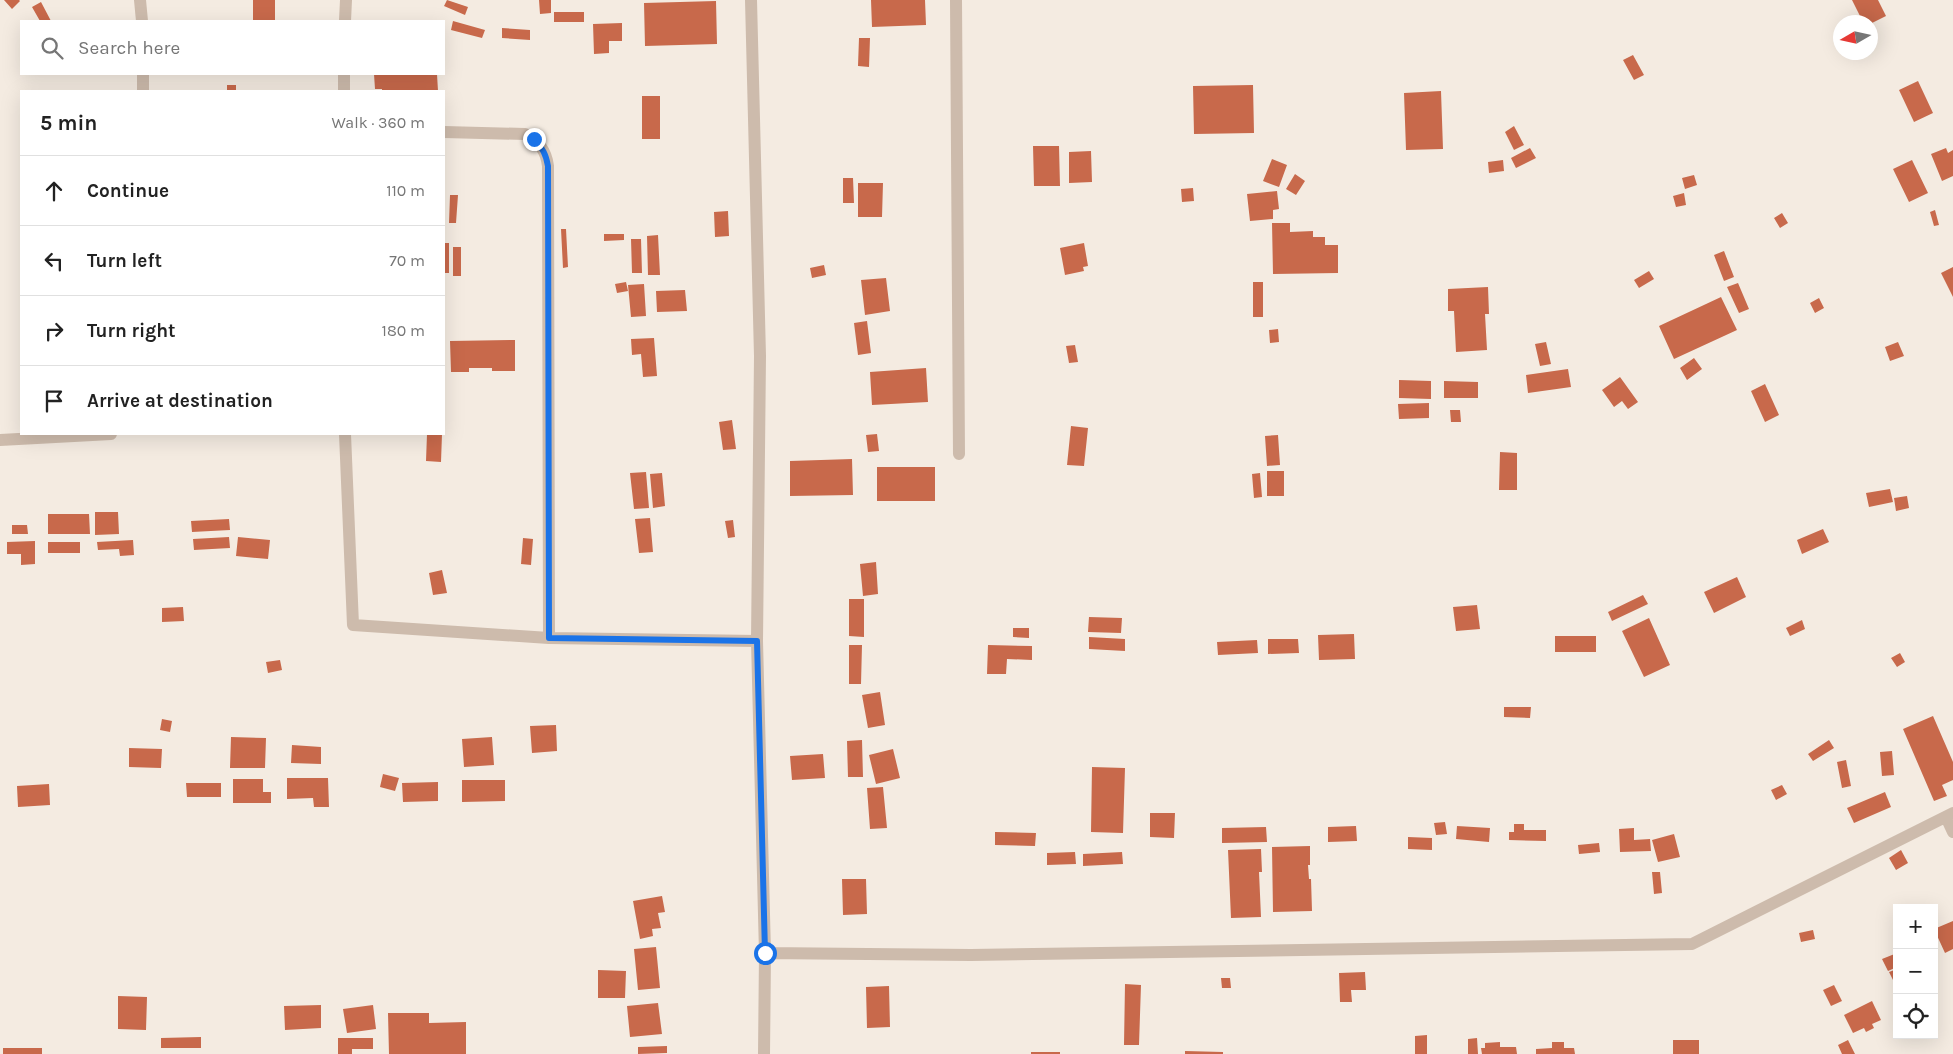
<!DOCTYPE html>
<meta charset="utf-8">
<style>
body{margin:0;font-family:Karla,sans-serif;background:#f6f6f6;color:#222}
.controls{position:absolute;right:15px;bottom:15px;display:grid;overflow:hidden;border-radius:0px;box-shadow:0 5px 20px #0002}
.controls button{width:45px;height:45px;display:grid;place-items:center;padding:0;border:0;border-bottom:1px solid #e0e0e0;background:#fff;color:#222;font:25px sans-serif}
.compass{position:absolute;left:1833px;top:15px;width:45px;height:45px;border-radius:50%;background:#fff;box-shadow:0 5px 20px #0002;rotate:261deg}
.stop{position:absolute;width:15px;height:15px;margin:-11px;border:4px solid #1a73e8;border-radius:50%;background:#fff}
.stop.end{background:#1a73e8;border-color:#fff;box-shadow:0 1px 5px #0008}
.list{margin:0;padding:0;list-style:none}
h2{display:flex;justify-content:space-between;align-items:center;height:65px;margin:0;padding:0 20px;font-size:21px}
h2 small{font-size:16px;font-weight:400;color:#767676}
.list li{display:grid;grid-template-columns:32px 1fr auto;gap:15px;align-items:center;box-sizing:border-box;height:70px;padding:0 20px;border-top:1px solid #e0e0e0}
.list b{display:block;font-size:19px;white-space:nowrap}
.list em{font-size:16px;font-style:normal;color:#767676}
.icon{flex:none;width:28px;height:28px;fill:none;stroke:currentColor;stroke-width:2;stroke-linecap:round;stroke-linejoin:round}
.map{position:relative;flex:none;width:1953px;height:1054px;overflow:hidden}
.search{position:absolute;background:#fff;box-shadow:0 5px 20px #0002;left:20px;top:20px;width:425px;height:55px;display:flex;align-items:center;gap:12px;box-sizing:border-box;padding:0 18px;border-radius:0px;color:#767676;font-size:19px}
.panel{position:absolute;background:#fff;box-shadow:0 5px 20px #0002;left:20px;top:90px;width:425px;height:345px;border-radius:0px}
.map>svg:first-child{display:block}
.building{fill:#c8694b}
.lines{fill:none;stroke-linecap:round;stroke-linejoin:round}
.minor{stroke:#cdbbac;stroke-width:12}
.route{stroke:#1a73e8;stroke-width:6}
</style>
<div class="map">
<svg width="1953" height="1054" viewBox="0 0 1953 1054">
<rect width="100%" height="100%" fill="#f4ebe1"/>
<path class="building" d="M 4,0 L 19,0 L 20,1 L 12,9 Z
M 253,0 L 275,0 L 275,21 L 253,21 Z
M 447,0 L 468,7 L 465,15 L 444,6 Z
M 539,0 L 551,0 L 551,13 L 540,14 Z
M 871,0 L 925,0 L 926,25 L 872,27 Z
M 1852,0 L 1878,0 L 1886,16 L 1870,24 L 1863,22 Z
M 716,1 L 717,44 L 645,46 L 644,3 Z
M 41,2 L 51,21 L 40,21 L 32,7 Z
M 554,12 L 584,12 L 584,22 L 554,22 Z
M 453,21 L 485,30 L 482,38 L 451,30 Z
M 622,23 L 622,41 L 609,41 L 609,53 L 594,54 L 593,24 Z
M 502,28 L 530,30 L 530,40 L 502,38 Z
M 859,38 L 870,38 L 869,67 L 858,66 Z
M 1633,55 L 1644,75 L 1634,80 L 1623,60 Z
M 374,74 L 437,74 L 438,91 L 382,91 L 382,89 L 375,89 Z
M 1918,81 L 1933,113 L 1914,122 L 1899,90 Z
M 227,85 L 236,85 L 236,91 L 227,91 Z
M 1253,85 L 1254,133 L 1194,134 L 1193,86 Z
M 1441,91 L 1443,149 L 1406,150 L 1404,93 Z
M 642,96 L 660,96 L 660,139 L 642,139 Z
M 1514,126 L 1524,145 L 1514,150 L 1505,132 Z
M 1033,146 L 1059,146 L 1060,186 L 1034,186 Z
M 1530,148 L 1536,158 L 1516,168 L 1511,158 Z
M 1946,148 L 1948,153 L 1953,150 L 1953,176 L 1942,181 L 1931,154 Z
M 1091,151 L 1092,182 L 1069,183 L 1069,152 Z
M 1272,159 L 1287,165 L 1279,187 L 1263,181 Z
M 1503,160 L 1504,171 L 1489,173 L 1488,162 Z
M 1912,160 L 1928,193 L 1909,202 L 1893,169 Z
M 1295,174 L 1305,181 L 1296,195 L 1286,189 Z
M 1694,175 L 1697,185 L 1685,189 L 1682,178 Z
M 843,178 L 853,178 L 854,203 L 843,203 Z
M 858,183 L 883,183 L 882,217 L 858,217 Z
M 1193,188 L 1194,201 L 1182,202 L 1181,189 Z
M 1277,191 L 1279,209 L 1273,210 L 1273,219 L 1250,221 L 1247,194 Z
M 1684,193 L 1686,205 L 1676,207 L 1673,196 Z
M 450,195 L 458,195 L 456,223 L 449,223 Z
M 1935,210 L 1939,225 L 1934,226 L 1930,212 Z
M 728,211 L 729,236 L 715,237 L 714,212 Z
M 1782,213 L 1788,223 L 1780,228 L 1774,218 Z
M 1272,223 L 1290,223 L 1290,232 L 1313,231 L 1313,237 L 1325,237 L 1325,245 L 1338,245 L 1338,273 L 1273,274 Z
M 561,229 L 566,229 L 568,267 L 563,268 Z
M 604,234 L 624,234 L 624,240 L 604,241 Z
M 658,235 L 660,275 L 648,275 L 647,236 Z
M 631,239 L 641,239 L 642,273 L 632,273 Z
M 444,243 L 449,243 L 449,273 L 444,273 Z
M 1084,243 L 1088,266 L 1083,267 L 1084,271 L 1065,275 L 1060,248 Z
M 453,247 L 461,247 L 461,276 L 453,276 Z
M 1724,251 L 1734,277 L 1724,281 L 1714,255 Z
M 824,265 L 826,275 L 812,278 L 810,268 Z
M 1953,267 L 1953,297 L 1941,273 Z
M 1649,271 L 1654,279 L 1639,288 L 1634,280 Z
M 886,278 L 890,311 L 865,315 L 861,280 Z
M 626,282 L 628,291 L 617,293 L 615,284 Z
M 1253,282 L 1263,282 L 1263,317 L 1253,317 Z
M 1738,283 L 1749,309 L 1739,313 L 1727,287 Z
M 644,284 L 646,316 L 631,317 L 628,285 Z
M 1488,287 L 1489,314 L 1485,314 L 1487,350 L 1456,352 L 1454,311 L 1448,311 L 1448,289 Z
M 685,290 L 687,311 L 657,312 L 656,291 Z
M 1721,297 L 1737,330 L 1674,359 L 1659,326 Z
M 1819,298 L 1824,308 L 1815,313 L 1810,303 Z
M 867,321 L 871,353 L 858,355 L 854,323 Z
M 1278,329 L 1279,342 L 1270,343 L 1269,330 Z
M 654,338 L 657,376 L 643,377 L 641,354 L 632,355 L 631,339 Z
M 515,340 L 515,371 L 492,371 L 492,368 L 469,368 L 469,372 L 451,372 L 450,341 Z
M 1546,342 L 1551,364 L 1540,366 L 1535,344 Z
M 1898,342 L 1904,356 L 1890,361 L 1885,347 Z
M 1075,345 L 1078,362 L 1069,363 L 1066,346 Z
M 1694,358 L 1702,369 L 1687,380 L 1680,368 Z
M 926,368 L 928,402 L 872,405 L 870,372 Z
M 1568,369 L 1571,387 L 1528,393 L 1526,375 Z
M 1620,377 L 1638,402 L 1628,409 L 1622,401 L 1614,407 L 1602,390 Z
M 1399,380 L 1431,381 L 1431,399 L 1399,398 Z
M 1444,381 L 1478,382 L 1478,398 L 1444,398 Z
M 1765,384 L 1779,415 L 1765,422 L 1751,391 Z
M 1429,403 L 1429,418 L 1399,419 L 1398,404 Z
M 1450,410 L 1460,410 L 1461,422 L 1451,422 Z
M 732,420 L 736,449 L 723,450 L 719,422 Z
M 1071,426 L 1088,428 L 1084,466 L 1067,465 Z
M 427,434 L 442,434 L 441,462 L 426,461 Z
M 877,434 L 879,451 L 868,452 L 866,435 Z
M 1278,435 L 1280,465 L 1267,466 L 1265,436 Z
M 1500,452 L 1517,453 L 1517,490 L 1499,490 Z
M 852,459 L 853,495 L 790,496 L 790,461 Z
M 877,467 L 935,467 L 935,501 L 877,501 Z
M 1267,471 L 1284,471 L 1284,496 L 1267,496 Z
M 646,472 L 649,508 L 634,509 L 630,473 Z
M 662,473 L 665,506 L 653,508 L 650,474 Z
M 1260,473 L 1262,497 L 1254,498 L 1252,474 Z
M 1890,489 L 1893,502 L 1869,507 L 1866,493 Z
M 1907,496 L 1909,508 L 1896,511 L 1894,498 Z
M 95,512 L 118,512 L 119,534 L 95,535 Z
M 48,514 L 89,514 L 90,534 L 48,534 Z
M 650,518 L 653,552 L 639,553 L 635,519 Z
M 229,519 L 230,530 L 192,532 L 191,521 Z
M 733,520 L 735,537 L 728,538 L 725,521 Z
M 12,525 L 27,525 L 28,534 L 12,534 Z
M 1823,529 L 1829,542 L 1802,554 L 1797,540 Z
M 229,537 L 230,548 L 194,550 L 193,539 Z
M 238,537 L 270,540 L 268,559 L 236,556 Z
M 523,538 L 533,539 L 531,565 L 521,564 Z
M 133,540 L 134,555 L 120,556 L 119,549 L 98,550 L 97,542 Z
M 35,541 L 35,564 L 21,565 L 21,554 L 7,554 L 7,542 Z
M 48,542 L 80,542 L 80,553 L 48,553 Z
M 876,562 L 878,594 L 863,596 L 860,564 Z
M 442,570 L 447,593 L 433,595 L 429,573 Z
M 1737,577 L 1746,597 L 1714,613 L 1704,592 Z
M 1643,595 L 1648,604 L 1612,621 L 1608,612 Z
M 849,599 L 864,599 L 864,637 L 849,636 Z
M 1477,605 L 1480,629 L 1456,631 L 1453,607 Z
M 183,607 L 184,621 L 162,622 L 162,608 Z
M 1089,617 L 1122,618 L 1121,633 L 1088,632 Z
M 1649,618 L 1670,665 L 1644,677 L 1622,631 Z
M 1802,620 L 1805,629 L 1790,636 L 1786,628 Z
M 1013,628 L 1029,628 L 1029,638 L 1013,637 Z
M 1354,634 L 1355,659 L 1319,660 L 1318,635 Z
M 1555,636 L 1596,636 L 1596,652 L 1555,652 Z
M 1089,637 L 1125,639 L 1125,651 L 1089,649 Z
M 1268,639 L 1298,639 L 1299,653 L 1268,654 Z
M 1257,640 L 1258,653 L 1218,655 L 1217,642 Z
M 849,645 L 862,645 L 861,684 L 849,684 Z
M 988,645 L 1032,646 L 1032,660 L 1007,659 L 1006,674 L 987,674 Z
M 1900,653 L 1905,662 L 1897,667 L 1891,658 Z
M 280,660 L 282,670 L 268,673 L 266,662 Z
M 880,692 L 885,725 L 868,728 L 862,695 Z
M 1504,707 L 1531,707 L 1530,718 L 1504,717 Z
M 1933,716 L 1953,762 L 1953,780 L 1942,785 L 1947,796 L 1934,801 L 1903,729 Z
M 162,719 L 172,721 L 170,732 L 160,730 Z
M 556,725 L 557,751 L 532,753 L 530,726 Z
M 231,737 L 266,738 L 265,768 L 230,768 Z
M 492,737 L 494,765 L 464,767 L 462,739 Z
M 862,740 L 863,777 L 848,777 L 847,741 Z
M 1829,740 L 1834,748 L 1813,761 L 1808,754 Z
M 292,745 L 321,747 L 321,764 L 291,763 Z
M 129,748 L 162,749 L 161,768 L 129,767 Z
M 893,749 L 900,778 L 876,784 L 869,755 Z
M 1892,751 L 1894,775 L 1882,776 L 1880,752 Z
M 823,754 L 825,778 L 792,780 L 790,756 Z
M 1846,760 L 1851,786 L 1842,788 L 1837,762 Z
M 1092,767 L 1125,768 L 1123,833 L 1091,832 Z
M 383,774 L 399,778 L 395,791 L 380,787 Z
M 287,778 L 328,778 L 329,807 L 314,807 L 313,798 L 287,799 Z
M 233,779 L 263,779 L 263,792 L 271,792 L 271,803 L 233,803 Z
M 462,780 L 505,780 L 505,801 L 462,802 Z
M 438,782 L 438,801 L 403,802 L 402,783 Z
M 186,783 L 221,783 L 221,797 L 187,797 Z
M 49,784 L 50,805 L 18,807 L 17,786 Z
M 1782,785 L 1787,794 L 1776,800 L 1771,790 Z
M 883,787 L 887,828 L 870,829 L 867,788 Z
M 1885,792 L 1891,807 L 1854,823 L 1847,808 Z
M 1150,813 L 1175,813 L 1174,838 L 1150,837 Z
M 1445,822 L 1447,834 L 1436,835 L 1434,823 Z
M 1514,824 L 1524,824 L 1524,830 L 1546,830 L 1546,841 L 1509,840 L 1509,832 L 1514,832 Z
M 1356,826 L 1357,841 L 1328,842 L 1328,827 Z
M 1457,826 L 1490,828 L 1489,842 L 1456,839 Z
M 1266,827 L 1267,842 L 1222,843 L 1222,828 Z
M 1634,828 L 1634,840 L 1650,839 L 1651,851 L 1620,852 L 1619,829 Z
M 995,832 L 1036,833 L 1035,846 L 995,845 Z
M 1674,834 L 1680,857 L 1658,862 L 1652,840 Z
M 1408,837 L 1432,838 L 1432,850 L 1408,849 Z
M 1599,843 L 1600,852 L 1579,854 L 1578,845 Z
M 1310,846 L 1310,865 L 1308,865 L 1309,879 L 1311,879 L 1312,911 L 1273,912 L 1272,847 Z
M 1261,849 L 1262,872 L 1259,872 L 1261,917 L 1231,918 L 1228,850 Z
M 1901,850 L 1908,863 L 1896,870 L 1889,858 Z
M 1075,852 L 1076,864 L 1047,865 L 1047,853 Z
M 1122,852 L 1123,864 L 1083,866 L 1083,854 Z
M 1652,872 L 1660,872 L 1662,893 L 1654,894 Z
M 842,879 L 866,879 L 867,914 L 843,915 Z
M 662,896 L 665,912 L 658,913 L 661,928 L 652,929 L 653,936 L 640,939 L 633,901 Z
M 1953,921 L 1953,949 L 1945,953 L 1934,929 Z
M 1813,930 L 1815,939 L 1801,942 L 1799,933 Z
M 656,947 L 660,988 L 638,990 L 634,949 Z
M 1897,953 L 1897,967 L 1888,971 L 1882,959 Z
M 1897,969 L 1897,978 L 1893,980 L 1889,972 Z
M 598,970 L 626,971 L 625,998 L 598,998 Z
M 1365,972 L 1366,990 L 1351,990 L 1352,1002 L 1340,1002 L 1339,973 Z
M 1221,978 L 1230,978 L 1231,988 L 1222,988 Z
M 1125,984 L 1141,985 L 1139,1045 L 1124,1045 Z
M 1834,985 L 1842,1001 L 1831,1006 L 1823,990 Z
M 889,986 L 890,1027 L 867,1028 L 866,987 Z
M 118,996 L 147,997 L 146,1030 L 118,1029 Z
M 1872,1001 L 1881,1020 L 1872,1024 L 1874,1028 L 1866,1032 L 1864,1028 L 1853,1033 L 1844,1015 Z
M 658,1003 L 662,1034 L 630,1037 L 627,1006 Z
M 321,1005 L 321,1028 L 285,1030 L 284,1006 Z
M 373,1005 L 376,1029 L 347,1033 L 343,1009 Z
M 388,1013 L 429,1013 L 429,1023 L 466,1022 L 466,1054 L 389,1054 Z
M 1427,1035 L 1427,1054 L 1415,1054 L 1415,1036 Z
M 201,1037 L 201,1048 L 161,1048 L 161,1038 Z
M 338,1038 L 373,1038 L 373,1049 L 352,1049 L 352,1054 L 338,1054 Z
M 1477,1038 L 1478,1054 L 1468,1054 L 1468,1039 Z
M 1673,1040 L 1699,1040 L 1699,1054 L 1673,1054 Z
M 1848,1040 L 1855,1054 L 1842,1054 L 1838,1045 Z
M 1500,1042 L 1500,1047 L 1516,1047 L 1517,1054 L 1482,1054 L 1481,1048 L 1485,1048 L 1485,1043 Z
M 1552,1042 L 1564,1042 L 1564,1048 L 1574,1048 L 1575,1054 L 1536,1054 L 1536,1049 L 1552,1048 Z
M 667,1046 L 667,1053 L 638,1054 L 638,1047 Z
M 3,1048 L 42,1048 L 42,1054 L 3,1054 Z
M 1185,1051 L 1223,1052 L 1223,1054 L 1185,1054 Z
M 1031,1052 L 1060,1052 L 1060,1054 L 1031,1054 Z"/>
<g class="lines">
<path class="minor" d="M 140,0 L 142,21
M 751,0 L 760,356 L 757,641 L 765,953 L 764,1054
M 956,0 L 959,454
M 345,21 L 346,0
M 143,74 L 143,91
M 344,91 L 344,74
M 444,132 L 525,134 C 539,142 546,150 548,166 L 549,638
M 345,434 L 353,625 L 549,638 L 757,641
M 0,440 L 111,434
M 1946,817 L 1953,832
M 765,953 L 971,955 L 1692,944 L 1953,813"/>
</g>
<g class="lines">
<path class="route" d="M 534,139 C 543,148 546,155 548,166 L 549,638 L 757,641 L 765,953"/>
</g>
</svg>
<div class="controls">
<button>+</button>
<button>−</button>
<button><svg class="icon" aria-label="locate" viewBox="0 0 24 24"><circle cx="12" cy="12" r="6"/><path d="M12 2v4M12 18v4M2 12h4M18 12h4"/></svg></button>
</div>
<svg class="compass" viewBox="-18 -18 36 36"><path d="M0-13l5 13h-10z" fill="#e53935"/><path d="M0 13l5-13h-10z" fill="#767676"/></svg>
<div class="stop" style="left:765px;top:953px"></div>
<div class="stop end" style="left:534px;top:139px"></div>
<div class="search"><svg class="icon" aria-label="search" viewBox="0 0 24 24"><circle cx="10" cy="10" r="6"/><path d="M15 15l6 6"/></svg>Search here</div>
<section class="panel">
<h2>5 min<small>Walk · 360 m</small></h2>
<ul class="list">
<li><svg class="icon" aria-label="ahead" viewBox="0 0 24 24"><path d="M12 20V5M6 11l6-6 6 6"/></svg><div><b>Continue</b></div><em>110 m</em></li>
<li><svg class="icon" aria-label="left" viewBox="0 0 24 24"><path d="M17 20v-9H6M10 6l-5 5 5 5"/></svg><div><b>Turn left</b></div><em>70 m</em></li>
<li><svg class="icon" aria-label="right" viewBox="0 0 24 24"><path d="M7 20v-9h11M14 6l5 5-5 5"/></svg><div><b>Turn right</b></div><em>180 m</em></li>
<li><svg class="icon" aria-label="arrive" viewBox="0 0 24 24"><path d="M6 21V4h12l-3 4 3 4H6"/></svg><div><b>Arrive at destination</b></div></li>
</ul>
</section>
</div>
